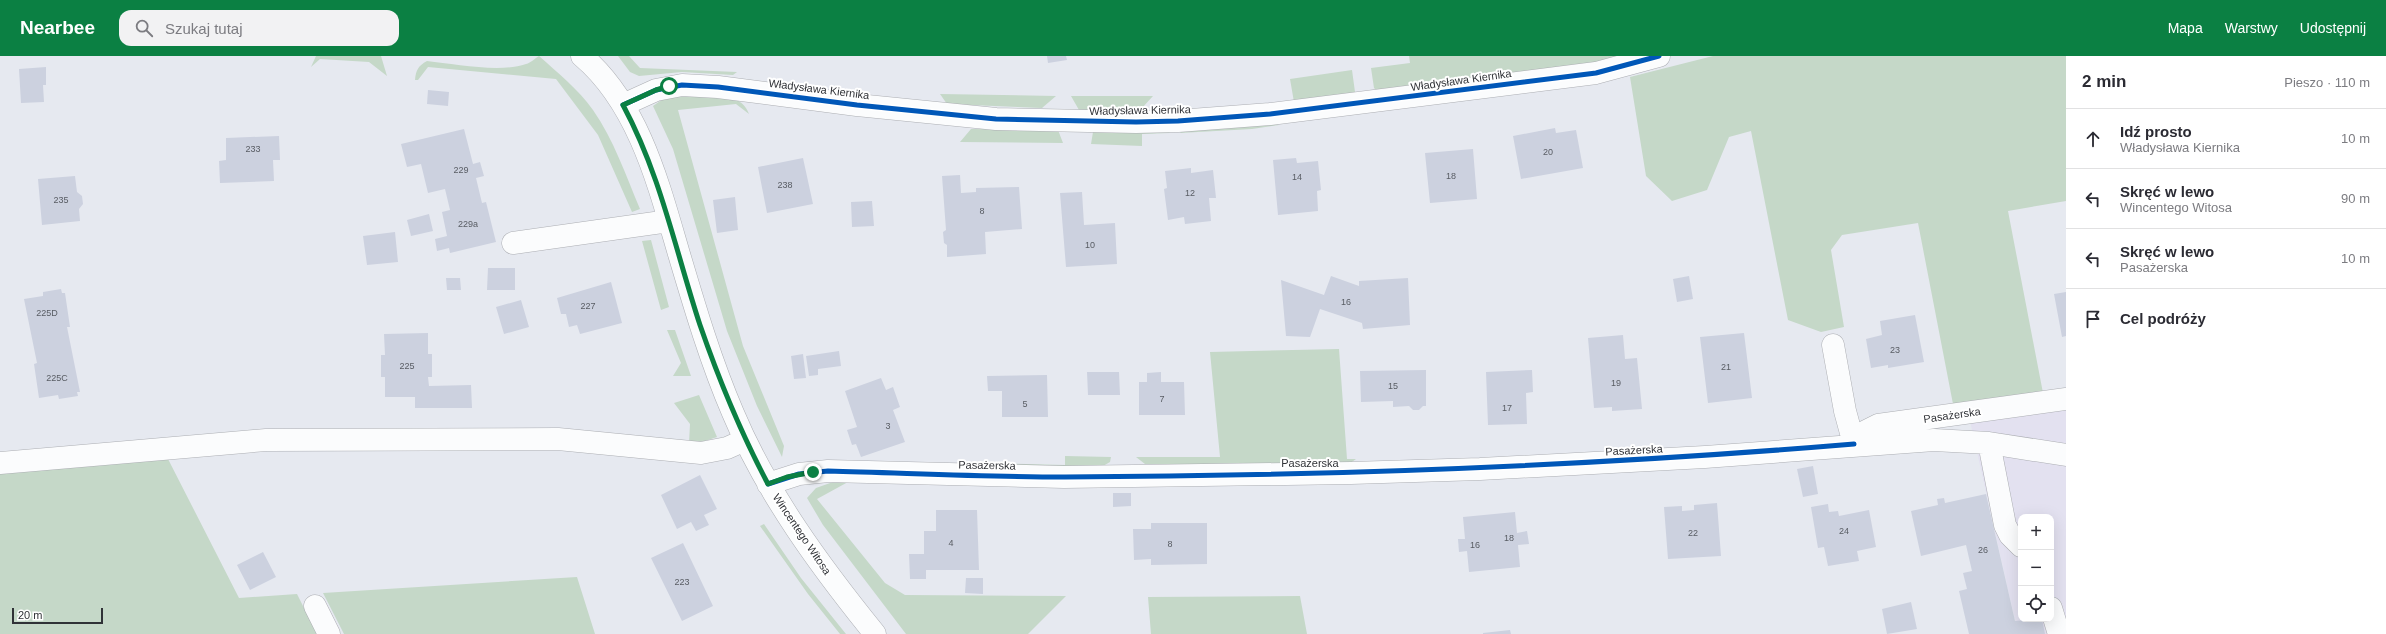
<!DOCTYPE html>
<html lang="pl">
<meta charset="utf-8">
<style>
body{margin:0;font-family:Arial,sans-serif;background:#f2f2f3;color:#2b2b33}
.controls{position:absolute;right:12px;bottom:12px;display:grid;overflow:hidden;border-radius:8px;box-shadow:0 4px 16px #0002}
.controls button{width:36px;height:36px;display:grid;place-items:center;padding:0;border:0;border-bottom:1px solid #e1e1e2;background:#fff;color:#2b2b33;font:20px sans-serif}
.scale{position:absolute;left:12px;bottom:10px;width:91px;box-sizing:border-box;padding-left:4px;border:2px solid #303237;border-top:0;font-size:11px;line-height:14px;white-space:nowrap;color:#303237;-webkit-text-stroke:3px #fff;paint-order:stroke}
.stop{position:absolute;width:12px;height:12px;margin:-9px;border:3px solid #0b8043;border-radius:50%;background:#fff}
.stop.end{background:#0b8043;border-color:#fff;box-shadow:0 1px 4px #0008}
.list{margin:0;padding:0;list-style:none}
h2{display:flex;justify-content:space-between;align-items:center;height:52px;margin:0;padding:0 16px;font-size:17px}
h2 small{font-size:13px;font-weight:400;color:#7c7c81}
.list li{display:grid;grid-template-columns:26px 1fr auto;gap:12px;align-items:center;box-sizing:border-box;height:60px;padding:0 16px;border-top:1px solid #e1e1e2}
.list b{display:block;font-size:15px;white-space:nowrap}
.list p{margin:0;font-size:13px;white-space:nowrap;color:#7c7c81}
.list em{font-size:13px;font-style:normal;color:#7c7c81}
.icon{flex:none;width:22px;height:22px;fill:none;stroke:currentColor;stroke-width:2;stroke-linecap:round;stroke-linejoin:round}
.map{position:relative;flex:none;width:2066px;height:578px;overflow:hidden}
header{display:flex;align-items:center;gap:24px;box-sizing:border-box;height:56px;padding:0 20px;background:#0b8043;color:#fff}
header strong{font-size:19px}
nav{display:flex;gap:22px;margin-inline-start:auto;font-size:14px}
.search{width:280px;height:36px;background:#f2f2f3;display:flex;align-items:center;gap:10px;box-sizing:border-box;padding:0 14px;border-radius:12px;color:#7c7c81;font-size:15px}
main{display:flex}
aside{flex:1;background:#fff}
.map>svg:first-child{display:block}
.commercial{fill:#e3e1f0;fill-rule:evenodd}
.green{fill:#c5d8c8}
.building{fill:#ccd1df}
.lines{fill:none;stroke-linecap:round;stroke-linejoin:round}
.minor-casing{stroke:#acaeb3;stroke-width:23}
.minor{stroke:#fbfcfd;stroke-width:22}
.cycleway-casing{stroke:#fff;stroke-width:8}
.cycleway{stroke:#0057b8;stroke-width:5}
.route{stroke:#0b8043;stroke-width:5}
.labels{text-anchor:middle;stroke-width:4;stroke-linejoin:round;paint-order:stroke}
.number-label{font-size:9px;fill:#585c63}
.street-label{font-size:11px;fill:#303237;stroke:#fff}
</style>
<header>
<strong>Nearbee</strong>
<div class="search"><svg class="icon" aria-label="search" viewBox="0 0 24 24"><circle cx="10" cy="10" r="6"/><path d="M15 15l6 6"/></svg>Szukaj tutaj</div>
<nav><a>Mapa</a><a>Warstwy</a><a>Udostępnij</a></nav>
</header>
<main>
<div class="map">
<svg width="2066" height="578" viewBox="0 0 2066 578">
<rect width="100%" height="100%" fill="#e6e9f0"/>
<path class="commercial" d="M 2066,354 L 2066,578 L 2018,578 L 1970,365 ZM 2021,461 L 2051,461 L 2051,563 L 2021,563 Z"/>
<path class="green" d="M 316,0 L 381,0 L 387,20 L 369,6 L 320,3 L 311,11 Z
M 539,0 C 558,17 578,33 593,54 C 614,84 626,120 640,153 L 632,156 L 598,79 L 556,23 L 428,11 L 418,24 L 415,24 C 416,14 418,10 427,5 C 455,8 500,17 526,8 C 531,7 535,2 539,0 Z
M 618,0 L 629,0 L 640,12 L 737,16 L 733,19 L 682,16 L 639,20 L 630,16 Z
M 1409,0 L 1638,0 L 1379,37 L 1374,32 L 1371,12 L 1410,7 Z
M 1713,0 L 2066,0 L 2066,145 L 2008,155 L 2043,337 L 1953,348 L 1918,167 L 1842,179 L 1831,194 L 1844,271 L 1821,276 L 1788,264 L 1751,75 L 1729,81 L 1707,134 L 1672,145 L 1646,120 L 1630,21 Z
M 1352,14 L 1355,36 L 1350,40 L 1294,46 L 1290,23 Z
M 940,38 L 1056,40 L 1042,52 L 947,48 Z
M 689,39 C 708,40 742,35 749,58 L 736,48 L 678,54 L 743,290 L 784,390 L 782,401 L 757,350 L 727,275 L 673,93 L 653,50 L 663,43 Z
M 1071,40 L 1153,40 L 1142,52 L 1133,54 L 1079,54 Z
M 1273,65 L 1279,69 L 1252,73 L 1180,77 L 1184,72 Z
M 971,73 L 1058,74 L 1063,87 L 960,86 Z
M 1166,73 L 1170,77 L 1142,78 L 1142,90 L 1091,88 L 1093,76 Z
M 651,184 L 669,251 L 661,254 L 642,185 Z
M 667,274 L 675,274 L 691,320 L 673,320 L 681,307 Z
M 1339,293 L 1347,403 L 1356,403 L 1349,408 L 1145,408 L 1136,401 L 1220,401 L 1210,296 Z
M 699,339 L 717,381 L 696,388 L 689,387 L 690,368 L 674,347 Z
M 1065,400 L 1111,401 L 1110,406 L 1103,410 L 989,410 L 986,407 L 1065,409 Z
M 168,403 L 239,542 L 297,538 L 317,578 L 0,578 L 0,417 Z
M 833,426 L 848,426 L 817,443 L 885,527 L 905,539 L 1066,540 L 1028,578 L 906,578 L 823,469 L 807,442 L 816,432 Z
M 764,468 L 801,522 L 846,578 L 840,578 L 808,538 L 760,470 Z
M 577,521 L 595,578 L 344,578 L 323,537 Z
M 1300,540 L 1307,578 L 1151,578 L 1148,541 Z"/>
<path class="building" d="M 1047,0 L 1066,0 L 1067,4 L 1048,7 Z
M 46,11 L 46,29 L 43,29 L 44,46 L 21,47 L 19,13 Z
M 428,34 L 449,36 L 448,50 L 427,48 Z
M 1555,72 L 1556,77 L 1576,74 L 1583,112 L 1521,123 L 1513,80 Z
M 464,73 L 473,108 L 480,106 L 484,120 L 476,122 L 482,147 L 486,146 L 496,186 L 450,197 L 449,192 L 437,195 L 435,183 L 447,180 L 442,156 L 450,154 L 445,133 L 428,137 L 421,108 L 407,111 L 401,88 Z
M 279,80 L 280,104 L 273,104 L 274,125 L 220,127 L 219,105 L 226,104 L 226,82 Z
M 1473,93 L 1477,143 L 1430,147 L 1425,97 Z
M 803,102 L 813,148 L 767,157 L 758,111 Z
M 1296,102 L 1297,107 L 1318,105 L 1321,134 L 1317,135 L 1318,155 L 1278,159 L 1273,104 Z
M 1191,112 L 1191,117 L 1213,114 L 1216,142 L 1209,142 L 1211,165 L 1185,168 L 1184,161 L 1168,164 L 1164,133 L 1167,132 L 1165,115 Z
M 960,119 L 961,137 L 976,136 L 976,132 L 1019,131 L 1022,173 L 985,176 L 986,198 L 947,201 L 947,189 L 944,187 L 943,176 L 946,174 L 942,120 Z
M 75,120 L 77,136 L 82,140 L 83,148 L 79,153 L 80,165 L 42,169 L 38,123 Z
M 1082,136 L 1084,169 L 1115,167 L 1117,208 L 1066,211 L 1060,137 Z
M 735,141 L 738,174 L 717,177 L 713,144 Z
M 872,145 L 874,170 L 852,171 L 851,146 Z
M 429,158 L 433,175 L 411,180 L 407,164 Z
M 395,176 L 398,206 L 367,209 L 363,180 Z
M 488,212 L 515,212 L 515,234 L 487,234 Z
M 1331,220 L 1359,230 L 1359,225 L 1408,222 L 1410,269 L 1363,273 L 1362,267 L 1320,253 L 1310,281 L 1286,280 L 1281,224 L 1324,239 Z
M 1689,220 L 1693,243 L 1677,246 L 1673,223 Z
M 446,222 L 460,222 L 461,234 L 447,234 Z
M 611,226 L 622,267 L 580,278 L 577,269 L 569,271 L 566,258 L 561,258 L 557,242 Z
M 61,233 L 62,237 L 65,237 L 70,271 L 67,271 L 80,336 L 77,336 L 78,340 L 59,343 L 58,339 L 39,342 L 34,308 L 37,307 L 24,243 L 43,240 L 43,236 Z
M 2066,236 L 2066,280 L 2062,281 L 2054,238 Z
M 521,244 L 529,271 L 504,278 L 496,251 Z
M 1915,259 L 1924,306 L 1888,312 L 1888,309 L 1871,312 L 1866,283 L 1882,279 L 1880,265 Z
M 428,277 L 428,298 L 432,298 L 432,321 L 428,321 L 429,330 L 471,329 L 472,352 L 415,352 L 415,341 L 385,341 L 385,321 L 381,321 L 381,299 L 385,299 L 384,278 Z
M 1744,277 L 1752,342 L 1708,347 L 1700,281 Z
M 1623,279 L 1625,303 L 1637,302 L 1642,353 L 1612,355 L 1612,351 L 1594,352 L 1588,282 Z
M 839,295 L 841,310 L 818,313 L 818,319 L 809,320 L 806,300 Z
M 803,298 L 806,322 L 794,323 L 791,300 Z
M 1426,314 L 1426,350 L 1423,350 L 1419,354 L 1413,354 L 1409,350 L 1393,351 L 1393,345 L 1361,346 L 1360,315 Z
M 1532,314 L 1533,336 L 1526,337 L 1527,368 L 1488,369 L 1486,316 Z
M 1087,316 L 1119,316 L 1120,339 L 1088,339 Z
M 1161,316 L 1161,326 L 1184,326 L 1185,359 L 1139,359 L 1139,326 L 1147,326 L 1147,317 Z
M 1047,319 L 1048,361 L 1002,361 L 1002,335 L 988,335 L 987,320 Z
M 881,322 L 886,334 L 893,331 L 900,351 L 893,354 L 905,386 L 861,401 L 856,388 L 852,389 L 847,374 L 857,371 L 845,335 Z
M 1813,410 L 1818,438 L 1803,441 L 1797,413 Z
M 700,419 L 717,453 L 704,459 L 709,469 L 696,475 L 691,466 L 677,473 L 661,439 Z
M 1113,437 L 1131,437 L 1131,450 L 1113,451 Z
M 1986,438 L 2015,565 L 2042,563 L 2045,578 L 1969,578 L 1959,535 L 1967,533 L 1963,517 L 1972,515 L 1966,489 L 1921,500 L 1911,455 L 1938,449 L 1937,443 L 1944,442 L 1945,447 Z
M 1717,447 L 1721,500 L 1668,503 L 1664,451 L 1682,450 L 1682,455 L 1694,454 L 1694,449 Z
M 1828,448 L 1829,456 L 1838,455 L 1839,460 L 1869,454 L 1876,491 L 1857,495 L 1859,505 L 1828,510 L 1824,491 L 1818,492 L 1811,451 Z
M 936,454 L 977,454 L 979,514 L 926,514 L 926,523 L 910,523 L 909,498 L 924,498 L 924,475 L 936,475 Z
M 1515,456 L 1517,477 L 1527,475 L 1529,488 L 1518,489 L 1520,511 L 1469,516 L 1467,495 L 1459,496 L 1458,483 L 1465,483 L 1463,461 Z
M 1151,467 L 1207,467 L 1207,508 L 1151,509 L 1151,503 L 1134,504 L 1133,473 L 1151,473 Z
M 683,487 L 713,550 L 682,565 L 651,502 Z
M 263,496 L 276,521 L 250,534 L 237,509 Z
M 966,522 L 983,522 L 983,538 L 965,537 Z
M 1911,546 L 1917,573 L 1887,578 L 1882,553 Z
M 1510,574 L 1511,578 L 1483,578 L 1483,577 Z"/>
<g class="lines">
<defs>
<path id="minor" d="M 582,0 C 639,48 659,130 679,198 C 695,252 711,306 733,357 C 767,438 820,510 875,578
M 623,49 L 656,34 L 682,29 L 718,31 L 857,49 L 996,63 L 1136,66 L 1178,65 L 1270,58 L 1596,17 L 1659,0
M 513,187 L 669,165
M 1833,289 L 1845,355 L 1854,388
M 1989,387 L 2005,469 L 2010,479 L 2021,490
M 1854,388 L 1866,375 L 1878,369 L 2066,343
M 0,407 L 266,384 L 558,383 L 701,397 L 727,392 L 745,384
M 768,428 L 799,418 L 828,415 L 1064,421 L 1351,417 L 1480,413 L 1705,401 L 1934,384 L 1989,387 L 2066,399
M 315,550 L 329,578
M 2051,552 L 2059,578"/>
</defs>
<use href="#minor" class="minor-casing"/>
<use href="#minor" class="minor"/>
<defs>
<path id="cycleway" d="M 623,49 L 656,34 L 682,29 L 718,31 L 857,49 L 996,63 L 1136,66 L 1178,65 L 1270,58 L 1596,17 L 1659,0
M 768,428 L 799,418 L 828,415 C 907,417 986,421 1065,421 C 1328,420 1591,410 1854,388"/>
</defs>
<use href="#cycleway" class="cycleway-casing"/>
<use href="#cycleway" class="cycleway"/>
</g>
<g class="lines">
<path class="route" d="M 669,30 L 656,34 L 623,49 C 661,120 675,193 700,269 C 719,324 741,377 768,428 L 787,421 L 813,416"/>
</g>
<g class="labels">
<g class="number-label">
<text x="253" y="96">233</text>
<text x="1548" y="99">20</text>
<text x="461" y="117">229</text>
<text x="1451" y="123">18</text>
<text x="1297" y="124">14</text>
<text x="785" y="132">238</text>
<text x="1190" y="140">12</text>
<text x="61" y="147">235</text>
<text x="982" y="158">8</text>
<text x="468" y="171">229a</text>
<text x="1090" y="192">10</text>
<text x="1346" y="249">16</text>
<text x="588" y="253">227</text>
<text x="47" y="260">225D</text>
<text x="1895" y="297">23</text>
<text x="407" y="313">225</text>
<text x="1726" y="314">21</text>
<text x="57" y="325">225C</text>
<text x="1616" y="330">19</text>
<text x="1393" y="333">15</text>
<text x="1162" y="346">7</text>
<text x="1025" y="351">5</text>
<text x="1507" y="355">17</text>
<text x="888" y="373">3</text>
<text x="1844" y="478">24</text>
<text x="1693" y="480">22</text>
<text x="1509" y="485">18</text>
<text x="951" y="490">4</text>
<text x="1170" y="491">8</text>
<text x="1475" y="492">16</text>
<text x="1983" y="497">26</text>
<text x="682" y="529">223</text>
</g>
<g class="street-label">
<text transform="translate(1461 24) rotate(-8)" y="4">Władysława Kiernika</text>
<text transform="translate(819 33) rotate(7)" y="4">Władysława Kiernika</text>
<text transform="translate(1140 54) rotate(-1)" y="4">Władysława Kiernika</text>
<text transform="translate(1952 359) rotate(-8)" y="4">Pasażerska</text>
<text transform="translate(1634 394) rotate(-3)" y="4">Pasażerska</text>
<text x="1310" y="411">Pasażerska</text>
<text transform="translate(987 409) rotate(1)" y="4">Pasażerska</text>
<text transform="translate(802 478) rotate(56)" y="4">Wincentego Witosa</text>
</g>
</g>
</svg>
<div class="controls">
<button>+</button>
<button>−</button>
<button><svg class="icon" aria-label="locate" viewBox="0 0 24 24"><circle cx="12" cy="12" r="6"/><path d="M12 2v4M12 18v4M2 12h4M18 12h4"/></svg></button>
</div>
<div class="scale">20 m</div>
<div class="stop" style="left:669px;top:30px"></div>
<div class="stop end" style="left:813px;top:416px"></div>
</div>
<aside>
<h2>2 min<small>Pieszo · 110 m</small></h2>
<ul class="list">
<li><svg class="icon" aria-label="ahead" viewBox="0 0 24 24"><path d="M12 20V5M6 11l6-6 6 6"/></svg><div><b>Idź prosto</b><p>Władysława Kiernika</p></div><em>10 m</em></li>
<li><svg class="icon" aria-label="left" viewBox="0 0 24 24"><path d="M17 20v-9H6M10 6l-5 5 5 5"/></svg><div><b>Skręć w lewo</b><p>Wincentego Witosa</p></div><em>90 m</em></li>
<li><svg class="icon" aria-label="left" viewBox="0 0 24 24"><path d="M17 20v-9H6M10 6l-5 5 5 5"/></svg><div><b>Skręć w lewo</b><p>Pasażerska</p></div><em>10 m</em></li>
<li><svg class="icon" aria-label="arrive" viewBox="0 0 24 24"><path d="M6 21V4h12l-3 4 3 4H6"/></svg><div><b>Cel podróży</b></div></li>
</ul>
</aside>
</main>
